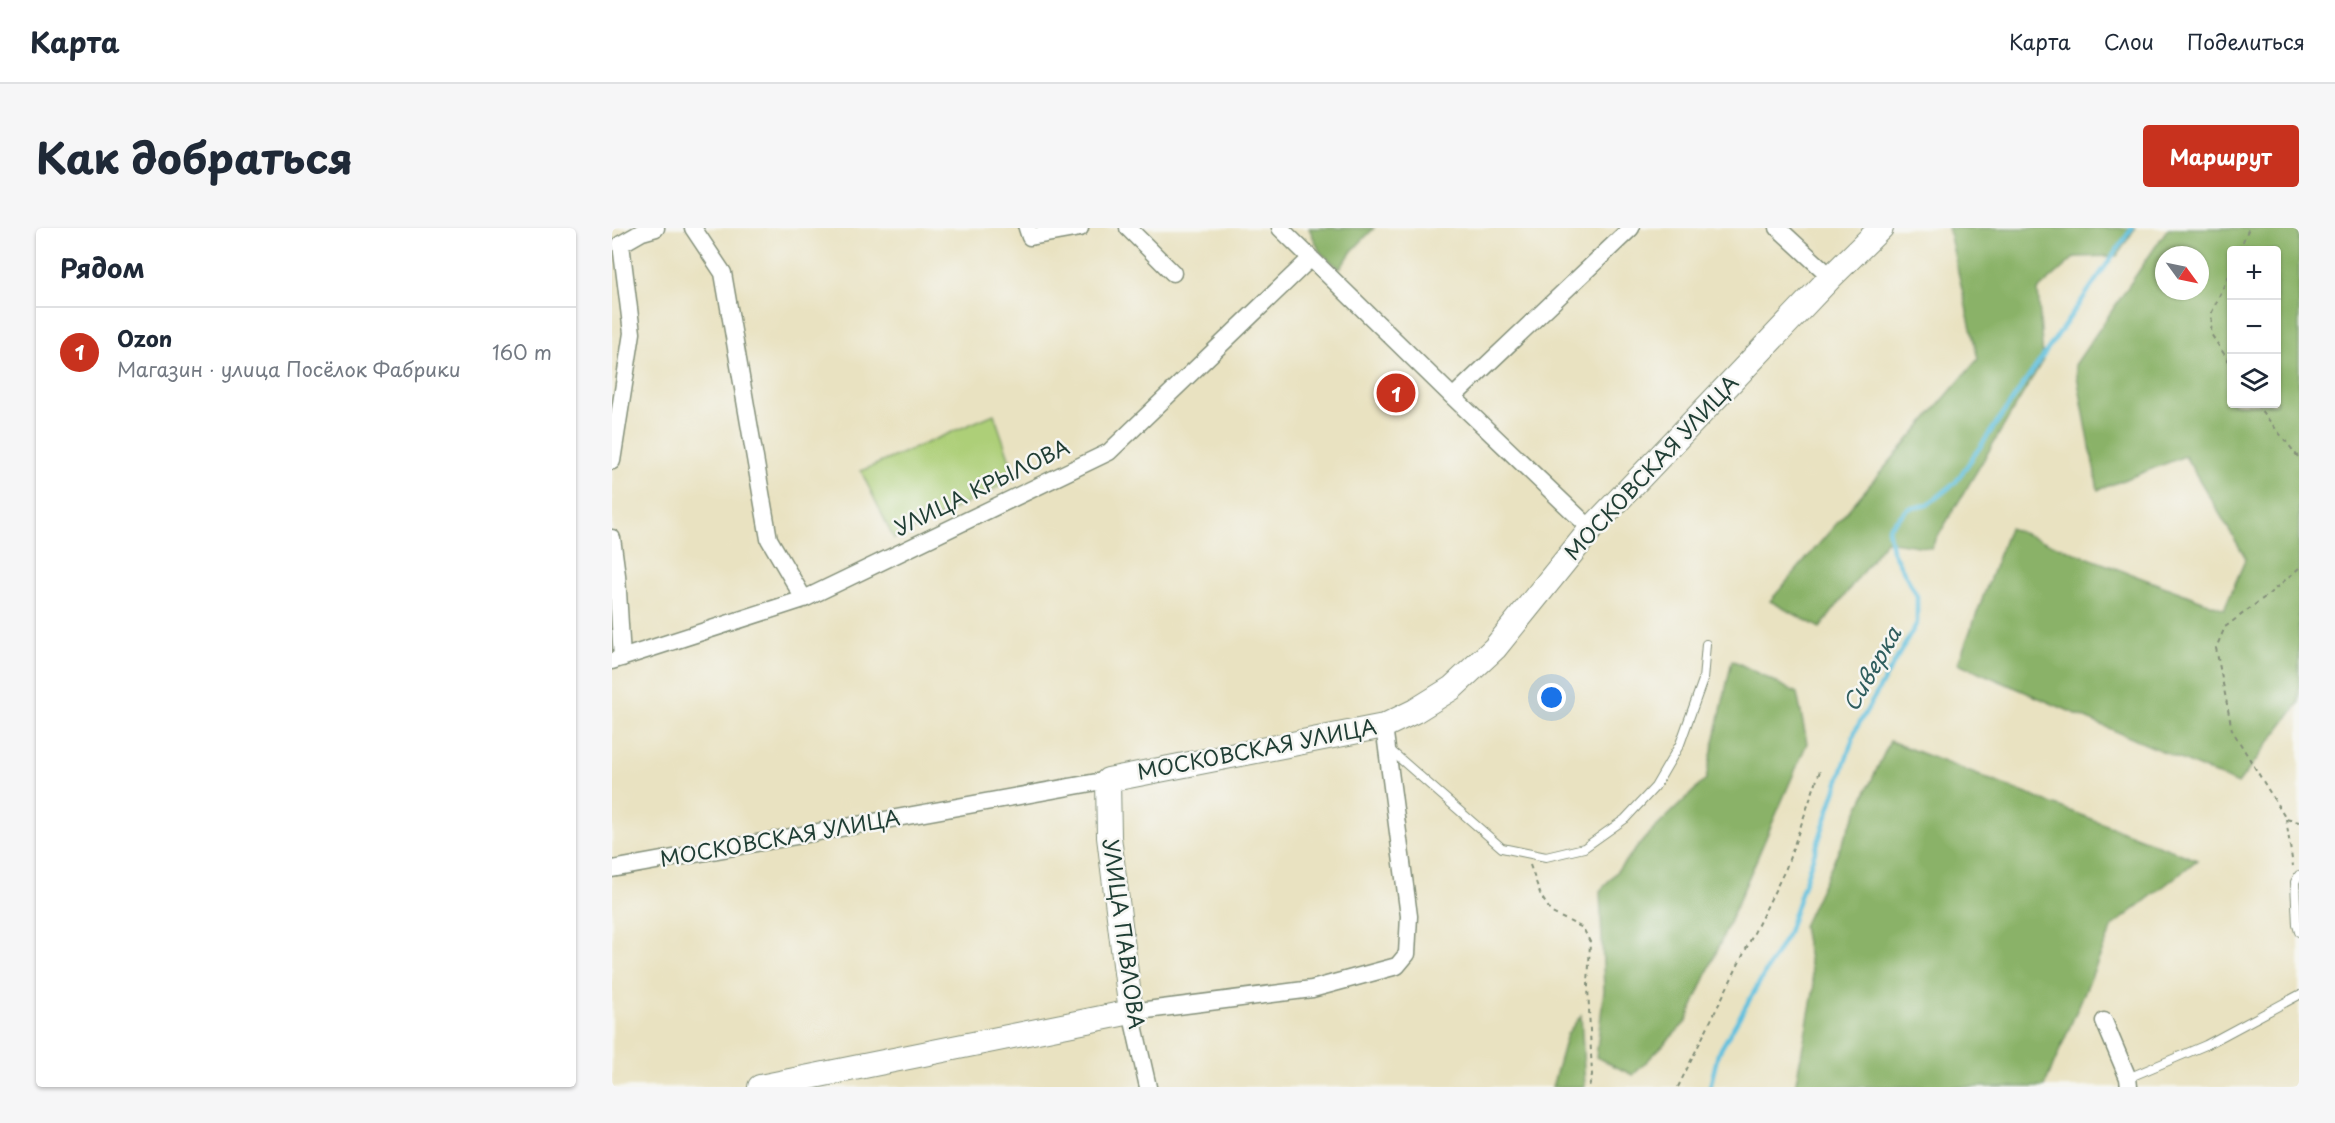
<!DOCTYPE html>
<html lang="ru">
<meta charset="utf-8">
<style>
body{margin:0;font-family:"Playpen Sans",sans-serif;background:#f6f6f7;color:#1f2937}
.controls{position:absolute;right:18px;top:18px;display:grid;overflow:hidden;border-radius:6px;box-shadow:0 2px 4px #0004}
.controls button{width:54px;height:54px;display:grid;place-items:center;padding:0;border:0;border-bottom:2px solid #e0e1e3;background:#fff;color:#1f2937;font:30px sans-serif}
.compass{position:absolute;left:1543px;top:18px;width:54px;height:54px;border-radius:50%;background:#fff;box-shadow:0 2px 4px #0004;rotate:123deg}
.you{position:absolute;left:940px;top:470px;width:21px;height:21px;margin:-15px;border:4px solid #fff;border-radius:50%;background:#1a73e8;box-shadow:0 0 0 9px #1a73e833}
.badge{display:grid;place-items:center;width:39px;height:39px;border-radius:50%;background:#c8321e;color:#fff;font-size:20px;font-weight:700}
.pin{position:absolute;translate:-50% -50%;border:3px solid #fff;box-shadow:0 2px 6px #0006}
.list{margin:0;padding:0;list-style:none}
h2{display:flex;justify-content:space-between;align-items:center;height:78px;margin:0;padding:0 24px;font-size:26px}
h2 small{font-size:20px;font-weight:400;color:#747a83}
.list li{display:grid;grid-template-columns:39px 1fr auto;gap:18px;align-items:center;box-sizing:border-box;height:90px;padding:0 24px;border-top:2px solid #e0e1e3}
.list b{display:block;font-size:22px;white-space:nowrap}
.list p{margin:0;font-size:20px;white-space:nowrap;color:#747a83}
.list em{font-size:20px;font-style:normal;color:#747a83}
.icon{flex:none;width:33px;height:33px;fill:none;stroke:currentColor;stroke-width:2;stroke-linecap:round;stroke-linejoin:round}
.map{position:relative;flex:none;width:1687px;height:859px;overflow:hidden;border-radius:6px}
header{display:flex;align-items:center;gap:36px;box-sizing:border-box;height:84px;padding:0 30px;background:#fff;border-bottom:2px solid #e0e1e3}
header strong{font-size:28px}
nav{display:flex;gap:33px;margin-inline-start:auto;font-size:21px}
.intro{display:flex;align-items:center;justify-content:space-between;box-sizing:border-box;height:144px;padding:0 36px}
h1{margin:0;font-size:42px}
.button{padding:15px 27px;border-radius:6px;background:#c8321e;color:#fff;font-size:21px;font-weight:700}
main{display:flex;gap:36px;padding:0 36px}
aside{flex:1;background:#fff;border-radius:6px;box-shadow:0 2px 4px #0004}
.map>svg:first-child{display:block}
.green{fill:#adcf78;stroke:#668656;stroke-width:1.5}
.forest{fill:#8ab268;stroke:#54784e;stroke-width:1.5;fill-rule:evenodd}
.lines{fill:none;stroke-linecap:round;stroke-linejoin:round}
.stream{stroke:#5fc0de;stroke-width:4.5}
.lane-casing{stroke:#84907a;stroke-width:10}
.street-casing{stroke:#84907a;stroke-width:19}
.secondary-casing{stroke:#84907a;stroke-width:26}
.path{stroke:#84907a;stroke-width:2;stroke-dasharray:4.5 4.5;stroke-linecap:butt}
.lane{stroke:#fff;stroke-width:8}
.street{stroke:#fff;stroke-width:16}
.secondary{stroke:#fff;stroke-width:24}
.labels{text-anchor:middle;stroke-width:5;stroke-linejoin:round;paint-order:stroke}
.street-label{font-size:21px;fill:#1f3d34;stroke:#f6f6f2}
.water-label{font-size:22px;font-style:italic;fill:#2f5e5e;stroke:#f6f6f2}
</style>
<header>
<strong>Карта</strong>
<nav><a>Карта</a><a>Слои</a><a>Поделиться</a></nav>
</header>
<div class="intro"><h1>Как добраться</h1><a class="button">Маршрут</a></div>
<main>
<aside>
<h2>Рядом<small></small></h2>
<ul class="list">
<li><span class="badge">1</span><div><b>Ozon</b><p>Магазин · улица Посёлок Фабрики</p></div><em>160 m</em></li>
</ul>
</aside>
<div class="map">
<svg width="1687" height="859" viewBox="0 0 1687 859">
<rect width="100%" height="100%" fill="#f6f6f2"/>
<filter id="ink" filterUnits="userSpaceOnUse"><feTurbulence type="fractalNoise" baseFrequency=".0167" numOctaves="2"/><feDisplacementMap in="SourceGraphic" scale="12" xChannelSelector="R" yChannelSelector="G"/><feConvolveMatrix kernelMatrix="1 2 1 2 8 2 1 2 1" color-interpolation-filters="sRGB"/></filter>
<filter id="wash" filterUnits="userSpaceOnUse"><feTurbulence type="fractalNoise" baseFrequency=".008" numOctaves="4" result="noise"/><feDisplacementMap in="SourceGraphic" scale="24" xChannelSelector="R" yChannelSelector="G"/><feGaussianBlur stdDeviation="1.35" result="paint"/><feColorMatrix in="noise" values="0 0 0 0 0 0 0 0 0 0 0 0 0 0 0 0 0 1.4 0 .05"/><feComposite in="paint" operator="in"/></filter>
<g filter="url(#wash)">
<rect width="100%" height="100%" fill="#e9e2c1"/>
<path class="green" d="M 382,186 L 404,250 L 282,311 L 249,243 Z"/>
<path class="forest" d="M 697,0 L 762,0 L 740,23 L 728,41 L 708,24 Z
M 1336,0 L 1523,0 L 1505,28 L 1463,29 L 1426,62 L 1431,132 L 1319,320 L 1274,313 L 1208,400 L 1158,373 L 1366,131 Z
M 1556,0 L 1687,0 L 1687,475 L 1626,556 L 1346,435 L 1397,300 L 1612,381 L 1634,330 L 1573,228 L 1486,262 L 1463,137 ZM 1620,22 L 1664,22 L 1664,176 L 1620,176 ZM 1552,27 L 1588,27 L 1588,63 L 1552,63 Z
M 1120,432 L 1185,465 L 1195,515 L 1074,794 L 1021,847 L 984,829 L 992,762 L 988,663 L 1033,610 L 1094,551 Z
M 1278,513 L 1585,632 L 1501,698 L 1432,859 L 1183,859 L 1202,760 L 1191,698 Z
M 969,787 L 973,859 L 940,859 L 955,806 Z"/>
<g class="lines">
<path class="stream" d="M 1098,859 L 1106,826 L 1175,707 L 1244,501 L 1305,395 L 1305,368 L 1280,322 L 1276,300 L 1296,281 L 1315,277 L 1343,255 L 1520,0"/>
</g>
</g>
<g filter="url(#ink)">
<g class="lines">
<defs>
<path id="lane" d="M 777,521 L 890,620 L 934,629 L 972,620 L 1013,591 L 1043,559 L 1068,516 L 1091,452 L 1094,416
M 1687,647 L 1683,654 L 1685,697 L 1687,704
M 1516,850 L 1594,817 L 1687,767"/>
<path id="street" d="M 81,0 L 111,45 L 157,311 L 192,371
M 415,0 L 418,9 L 468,0
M 516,0 L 561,45
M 668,0 L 841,169 L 979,301
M 1166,0 L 1219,49
M 841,169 L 1019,0
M 0,233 L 20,105 L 9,16 L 30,4 L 44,0
M 0,310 L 5,347 L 10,430
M 0,433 L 192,371 L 497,224 L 699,30
M 0,641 L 496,552
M 1492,793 L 1516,850 L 1517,859
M 536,859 L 519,784 L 700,761 L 785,738 L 795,726 L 797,688 L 772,498"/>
<path id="secondary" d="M 148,859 L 519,784 L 497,609 L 496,552 L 772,498 L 803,483 L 840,460 L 883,420 L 979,301 L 1219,49 L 1269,0"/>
</defs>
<use href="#lane" class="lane-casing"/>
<use href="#street" class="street-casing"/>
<use href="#secondary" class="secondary-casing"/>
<path class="path" d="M 1627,22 L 1637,0
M 1620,40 L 1600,84 L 1599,106 L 1620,138
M 1644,176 L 1687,230
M 1687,340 L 1657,366 L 1613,399 L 1604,420 L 1620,502 L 1674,591 L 1687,594
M 1674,591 L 1681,638
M 918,637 L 929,668 L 940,685 L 971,700 L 978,714 L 976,758 L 980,847 L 977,859
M 1066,859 L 1174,640 L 1209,540"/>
<use href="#lane" class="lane"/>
<use href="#street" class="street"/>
<use href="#secondary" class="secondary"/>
</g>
</g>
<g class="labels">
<g class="street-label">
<text transform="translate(1040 240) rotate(-47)" y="7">МОСКОВСКАЯ УЛИЦА</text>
<text transform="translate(370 260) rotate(-26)" y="7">УЛИЦА КРЫЛОВА</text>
<text transform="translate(645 522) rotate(-11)" y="7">МОСКОВСКАЯ УЛИЦА</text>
<text transform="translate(168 611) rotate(-10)" y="7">МОСКОВСКАЯ УЛИЦА</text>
<text transform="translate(511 706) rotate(82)" y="7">УЛИЦА ПАВЛОВА</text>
</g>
<g class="water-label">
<text transform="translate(1260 441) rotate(-60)" y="8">Сиверка</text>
</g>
</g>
</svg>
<div class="controls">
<button>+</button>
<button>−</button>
<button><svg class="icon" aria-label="layers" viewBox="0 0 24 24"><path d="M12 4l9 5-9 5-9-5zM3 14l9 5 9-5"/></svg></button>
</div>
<svg class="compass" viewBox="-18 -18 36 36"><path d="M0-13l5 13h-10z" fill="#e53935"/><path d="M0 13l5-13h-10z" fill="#747a83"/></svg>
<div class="you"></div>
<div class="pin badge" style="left:784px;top:165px">1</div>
</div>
</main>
